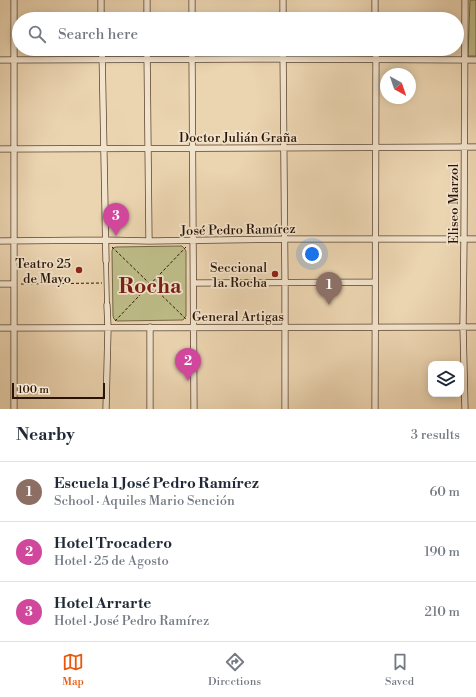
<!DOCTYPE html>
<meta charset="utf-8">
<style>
body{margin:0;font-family:"Libre Bodoni",serif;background:#f2f2f3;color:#1f2937}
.controls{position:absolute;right:12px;bottom:12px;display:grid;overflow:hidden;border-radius:8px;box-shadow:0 2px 10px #0003}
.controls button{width:36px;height:36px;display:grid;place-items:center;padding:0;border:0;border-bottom:1px solid #e0e1e3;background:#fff;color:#1f2937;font:20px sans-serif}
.compass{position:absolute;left:380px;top:68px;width:36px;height:36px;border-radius:50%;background:#fff;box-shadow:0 2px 10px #0003;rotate:140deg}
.scale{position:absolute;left:12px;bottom:10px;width:93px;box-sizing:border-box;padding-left:4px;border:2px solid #2b1305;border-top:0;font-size:11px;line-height:14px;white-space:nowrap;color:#2b1305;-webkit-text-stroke:3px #f2e3cc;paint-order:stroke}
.you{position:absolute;left:312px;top:254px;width:14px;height:14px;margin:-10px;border:3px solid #fff;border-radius:50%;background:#1a73e8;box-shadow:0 0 0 6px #1a73e833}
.badge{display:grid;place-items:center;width:26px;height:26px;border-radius:50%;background:#ea580c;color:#fff;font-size:13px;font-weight:700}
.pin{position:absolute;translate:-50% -33px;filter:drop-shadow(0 1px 2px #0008)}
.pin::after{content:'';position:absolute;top:21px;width:14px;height:12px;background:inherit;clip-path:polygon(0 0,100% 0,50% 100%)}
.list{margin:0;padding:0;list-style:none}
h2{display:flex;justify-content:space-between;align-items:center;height:52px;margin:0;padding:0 16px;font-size:17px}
h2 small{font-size:13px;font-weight:400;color:#747a83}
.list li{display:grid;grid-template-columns:26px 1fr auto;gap:12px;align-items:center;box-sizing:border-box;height:60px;padding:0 16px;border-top:1px solid #e0e1e3}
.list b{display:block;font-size:15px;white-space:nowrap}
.list p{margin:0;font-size:13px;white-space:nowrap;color:#747a83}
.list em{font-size:13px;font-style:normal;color:#747a83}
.icon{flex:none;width:22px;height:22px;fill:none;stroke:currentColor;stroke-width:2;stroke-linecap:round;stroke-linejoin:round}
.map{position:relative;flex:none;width:476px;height:409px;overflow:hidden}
.search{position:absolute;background:#fff;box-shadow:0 2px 10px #0003;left:12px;right:12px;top:12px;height:44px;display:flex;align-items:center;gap:10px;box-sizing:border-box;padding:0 14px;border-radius:22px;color:#747a83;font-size:15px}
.sheet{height:232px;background:#fff}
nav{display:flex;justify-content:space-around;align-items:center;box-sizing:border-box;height:56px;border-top:1px solid #e0e1e3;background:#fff;font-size:11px;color:#747a83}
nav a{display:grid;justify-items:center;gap:2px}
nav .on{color:#ea580c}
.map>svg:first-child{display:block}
.green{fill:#bdbb87;stroke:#746746}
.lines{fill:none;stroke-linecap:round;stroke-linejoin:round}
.pedestrian-casing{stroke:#5b4330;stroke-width:5.5}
.minor-casing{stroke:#5b4330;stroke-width:7}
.path{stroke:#2b1305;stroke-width:1;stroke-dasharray:3 2;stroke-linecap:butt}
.pedestrian{stroke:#f2e3cc;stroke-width:4}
.minor{stroke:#f2e3cc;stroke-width:5.5}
.poi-dot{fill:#8f2418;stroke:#f2e3cc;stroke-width:1.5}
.labels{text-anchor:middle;stroke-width:3.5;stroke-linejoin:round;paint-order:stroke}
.street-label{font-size:13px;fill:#2b1305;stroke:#f2e3cc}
.poi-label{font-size:13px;fill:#2b1305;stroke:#f2e3cc;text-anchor:end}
.town-label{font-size:21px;font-weight:bold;fill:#7a1f14;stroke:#f2e3cc}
</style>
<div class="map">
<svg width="476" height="409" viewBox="0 0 476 409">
<rect width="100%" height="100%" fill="#ebd4b0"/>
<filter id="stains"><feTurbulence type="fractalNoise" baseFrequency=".005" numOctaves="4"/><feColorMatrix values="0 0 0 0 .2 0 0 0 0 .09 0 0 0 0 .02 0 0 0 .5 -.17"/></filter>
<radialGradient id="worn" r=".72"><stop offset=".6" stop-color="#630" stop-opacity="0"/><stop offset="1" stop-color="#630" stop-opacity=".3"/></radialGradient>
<path class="green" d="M 470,0 L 476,0 L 476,56 L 468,56 Z
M 182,246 L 184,248 L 186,251 L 186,316 L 183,320 L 117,321 L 114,319 L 113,316 L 112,251 L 113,248 L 116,247 Z"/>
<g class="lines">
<defs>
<path id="pedestrian" d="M 106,261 L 107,305"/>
<path id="minor" d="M 14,0 L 14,409
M 101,0 L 101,19
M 147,0 L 147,19
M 192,0 L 192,19
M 283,0 L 283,19
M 375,0 L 375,19
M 465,0 L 464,239 L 463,326 L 465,409
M 102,49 L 106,261
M 147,49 L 149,241
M 192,49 L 194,409
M 283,49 L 285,282 L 285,409
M 0,60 L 283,59 L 476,60
M 0,149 L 476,147
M 0,241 L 105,240 L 149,241 L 284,239 L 476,239
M 194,283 L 375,282
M 0,284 L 14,284
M 150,327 L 150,409
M 0,328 L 476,327
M 106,409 L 108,328 L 107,305
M 375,409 L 376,49"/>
</defs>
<use href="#pedestrian" class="pedestrian-casing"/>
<use href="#minor" class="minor-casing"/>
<path class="path" d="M 112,247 L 187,320
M 21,284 L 102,283
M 115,321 L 186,247"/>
<use href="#pedestrian" class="pedestrian"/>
<use href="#minor" class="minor"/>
</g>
<g class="poi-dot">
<circle cx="79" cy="270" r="4"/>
<circle cx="275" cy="274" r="4"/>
</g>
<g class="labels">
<g class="street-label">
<text x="238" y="142">Doctor Julián Graña</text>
<text transform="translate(453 204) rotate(-90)" y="5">Eliseo Marzol</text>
<text transform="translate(238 229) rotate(-1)" y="5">José Pedro Ramírez</text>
<text x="238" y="321">General Artigas</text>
</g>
<g class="poi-label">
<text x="71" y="268">Teatro 25<tspan x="71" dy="15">de Mayo</tspan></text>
<text x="267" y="272">Seccional<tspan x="267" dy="15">1a. Rocha</tspan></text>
</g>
<g class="town-label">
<text x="150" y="293">Rocha</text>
</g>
</g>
<rect width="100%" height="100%" filter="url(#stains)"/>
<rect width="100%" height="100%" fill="url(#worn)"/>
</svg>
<div class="controls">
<button><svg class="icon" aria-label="layers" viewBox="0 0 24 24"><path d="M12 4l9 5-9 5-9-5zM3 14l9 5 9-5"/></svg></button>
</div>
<svg class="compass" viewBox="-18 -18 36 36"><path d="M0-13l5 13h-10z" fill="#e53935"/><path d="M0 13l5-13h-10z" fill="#747a83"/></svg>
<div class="scale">100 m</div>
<div class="you"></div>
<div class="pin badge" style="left:329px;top:305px;background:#8d6e63">1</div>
<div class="pin badge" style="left:188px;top:381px;background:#d1479c">2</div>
<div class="pin badge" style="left:116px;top:236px;background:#d1479c">3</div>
<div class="search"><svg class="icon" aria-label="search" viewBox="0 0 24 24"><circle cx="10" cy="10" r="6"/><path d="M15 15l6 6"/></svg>Search here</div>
</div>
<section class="sheet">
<h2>Nearby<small>3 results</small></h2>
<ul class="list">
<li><span class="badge" style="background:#8d6e63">1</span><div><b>Escuela 1 José Pedro Ramírez</b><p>School · Aquiles Mario Sención</p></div><em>60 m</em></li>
<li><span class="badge" style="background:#d1479c">2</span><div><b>Hotel Trocadero</b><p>Hotel · 25 de Agosto</p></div><em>190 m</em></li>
<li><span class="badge" style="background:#d1479c">3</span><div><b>Hotel Arrarte</b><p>Hotel · José Pedro Ramírez</p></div><em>210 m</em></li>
</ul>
</section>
<nav>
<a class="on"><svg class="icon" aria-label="map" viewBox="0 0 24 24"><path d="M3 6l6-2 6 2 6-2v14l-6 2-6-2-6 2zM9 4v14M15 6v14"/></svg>Map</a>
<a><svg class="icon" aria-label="directions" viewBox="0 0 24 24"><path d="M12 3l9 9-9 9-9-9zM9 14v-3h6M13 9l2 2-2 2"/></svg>Directions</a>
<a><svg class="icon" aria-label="saved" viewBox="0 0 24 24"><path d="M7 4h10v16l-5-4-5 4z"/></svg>Saved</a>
</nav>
